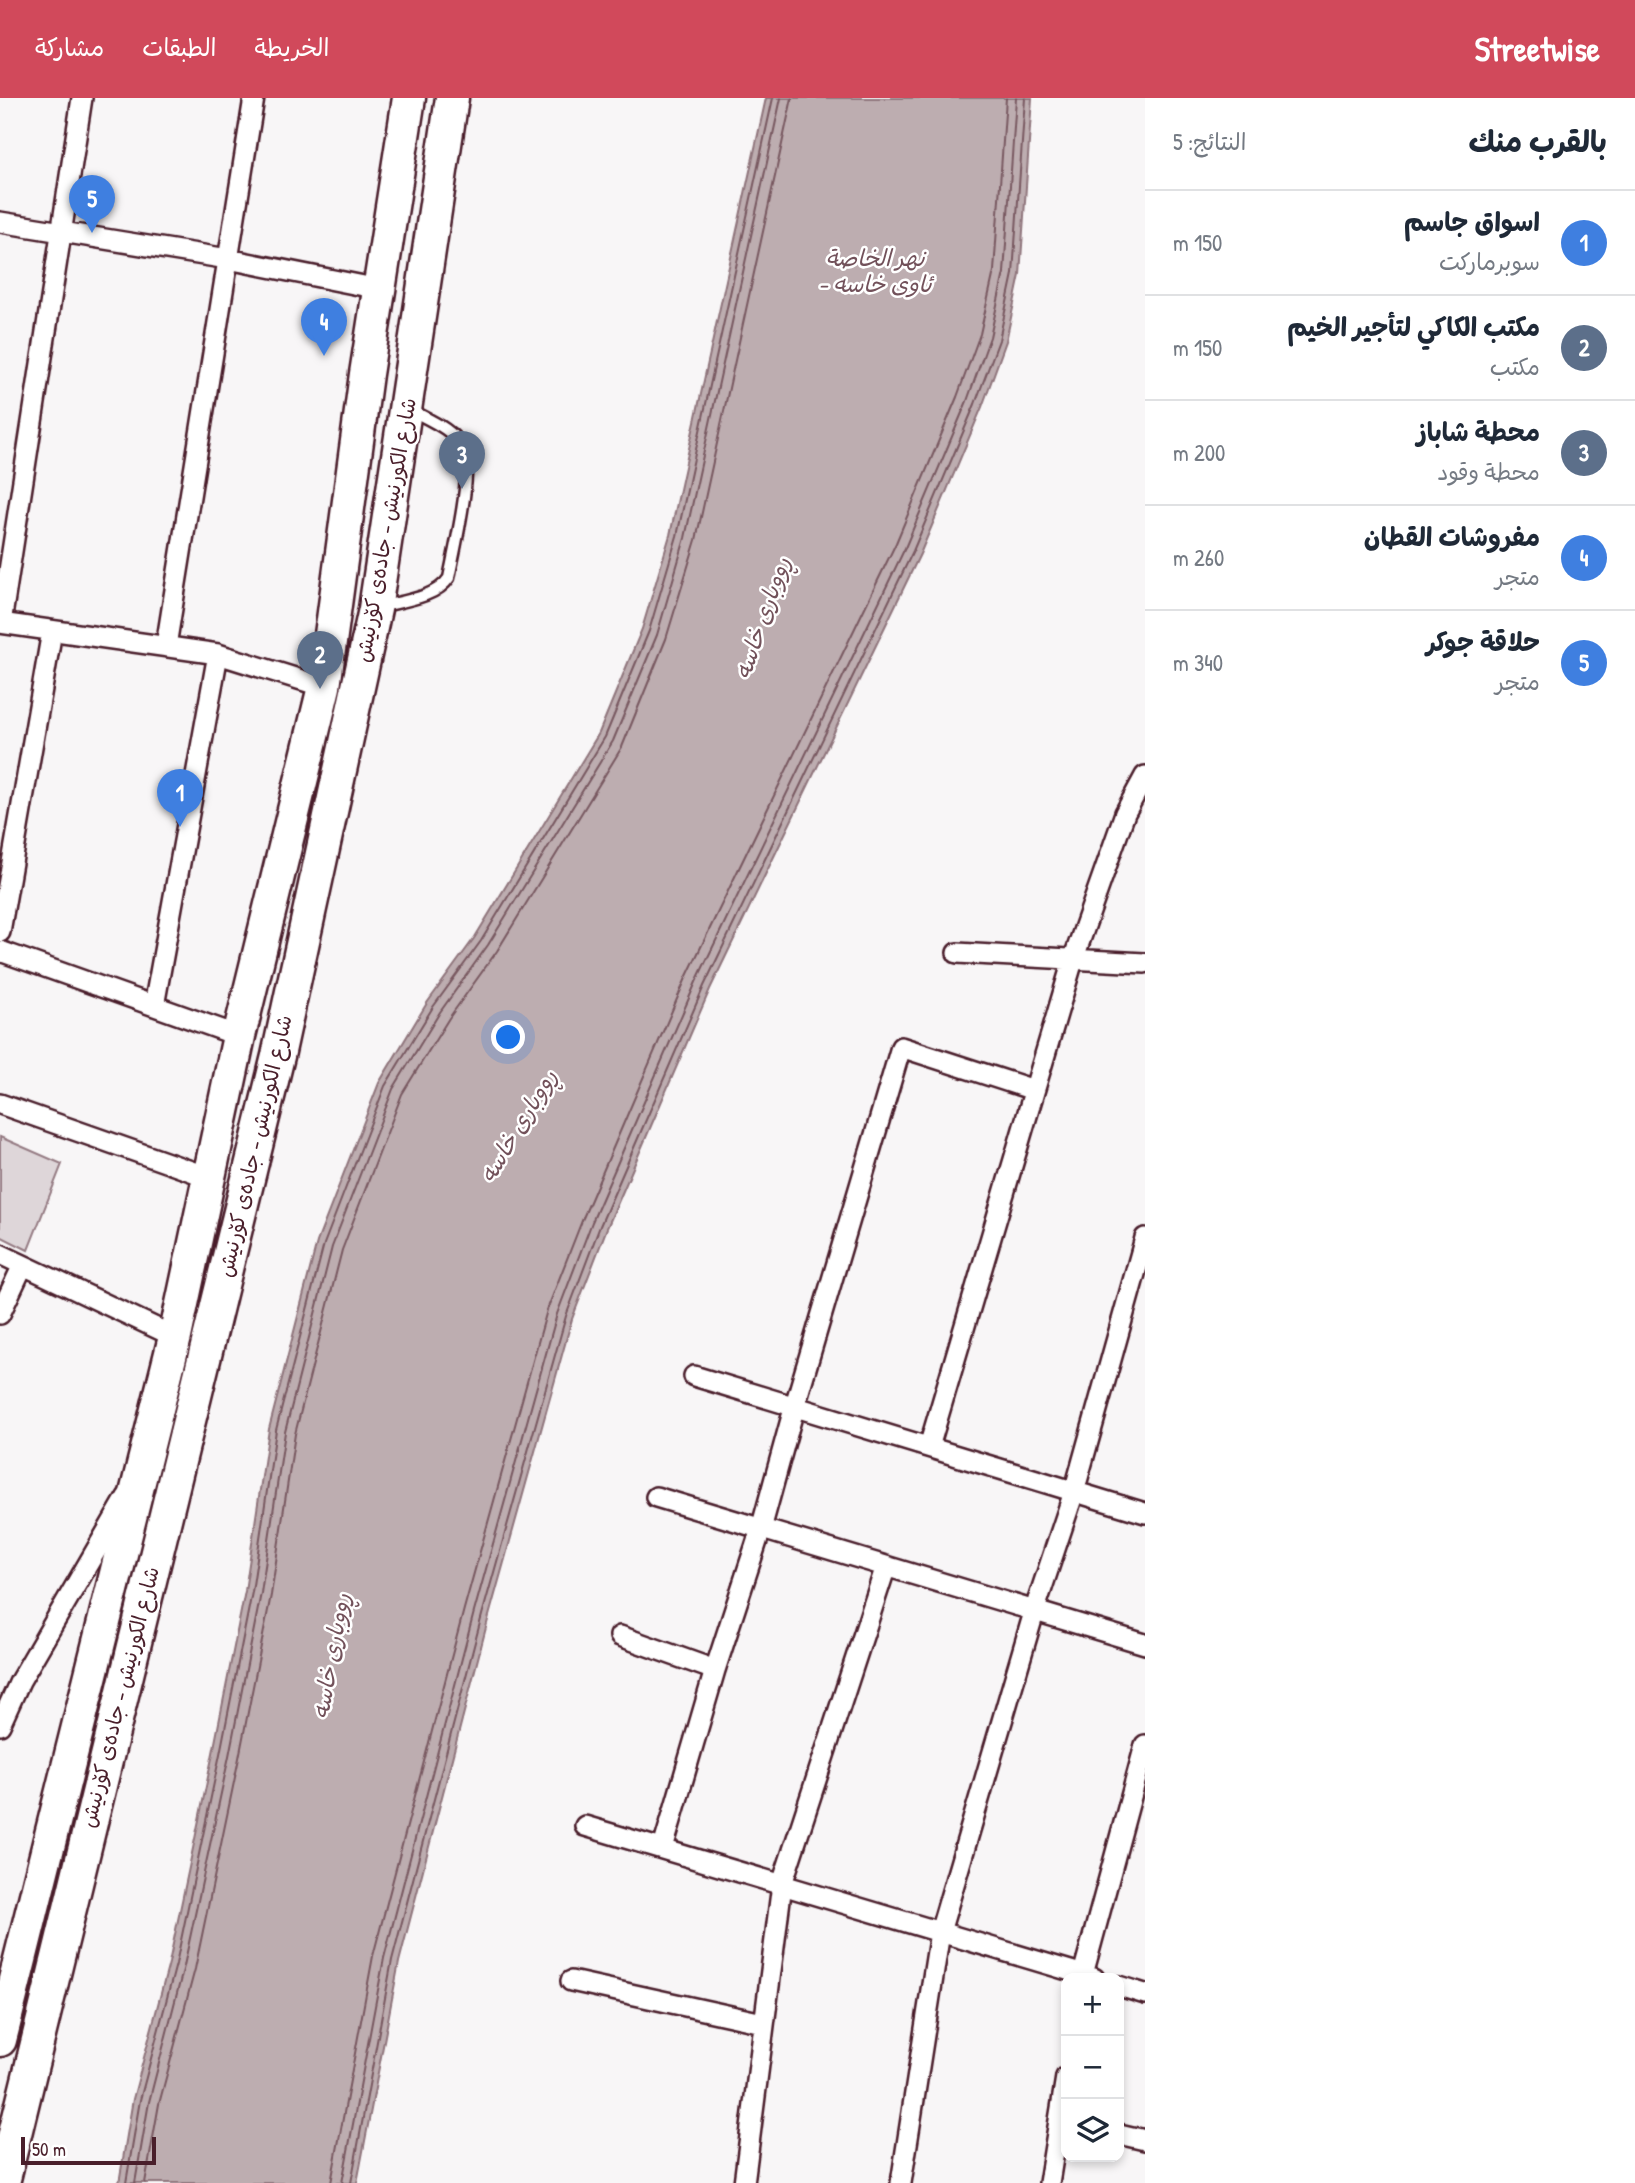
<!DOCTYPE html>
<html lang="ar">
<meta charset="utf-8">
<style>
body{margin:0;font-family:"Patrick Hand","Playpen Sans Arabic",sans-serif;background:#f6f6f7;color:#1f2937;direction:rtl}
.controls{position:absolute;right:21px;bottom:21px;display:grid;overflow:hidden;border-radius:14px;box-shadow:0 4px 10px #0003}
.controls button{width:63px;height:63px;display:grid;place-items:center;padding:0;border:0;border-bottom:2px solid #e0e1e3;background:#fff;color:#1f2937;font:35px sans-serif}
.scale{position:absolute;left:21px;bottom:18px;width:135px;box-sizing:border-box;padding-left:7px;border:4px solid #4a1f2b;border-top:0;font-size:19px;line-height:24px;white-space:nowrap;color:#4a1f2b;-webkit-text-stroke:5px #fff;paint-order:stroke}
.you{position:absolute;left:509px;top:940px;width:24px;height:24px;margin:-18px;border:5px solid #fff;border-radius:50%;background:#1a73e8;box-shadow:0 0 0 10px #1a73e833}
.badge{display:grid;place-items:center;width:46px;height:46px;border-radius:50%;background:#d1495b;color:#fff;font-size:23px;font-weight:700}
.pin{position:absolute;translate:-50% -58px;filter:drop-shadow(0 2px 4px #0008)}
.pin::after{content:'';position:absolute;top:37px;width:24px;height:21px;background:inherit;clip-path:polygon(0 0,100% 0,50% 100%)}
.list{margin:0;padding:0;list-style:none}
h2{display:flex;justify-content:space-between;align-items:center;height:91px;margin:0;padding:0 28px;font-size:30px}
h2 small{font-size:23px;font-weight:400;color:#747a83}
.list li{display:grid;grid-template-columns:46px 1fr auto;gap:21px;align-items:center;box-sizing:border-box;height:105px;padding:0 28px;border-top:2px solid #e0e1e3}
.list b{display:block;font-size:26px;white-space:nowrap}
.list p{margin:0;font-size:23px;white-space:nowrap;color:#747a83}
.list em{font-size:23px;font-style:normal;color:#747a83}
.icon{flex:none;width:38px;height:38px;fill:none;stroke:currentColor;stroke-width:2;stroke-linecap:round;stroke-linejoin:round}
.map{position:relative;flex:none;width:1145px;height:2085px;overflow:hidden;direction:ltr}
header{display:flex;align-items:center;gap:42px;box-sizing:border-box;height:98px;padding:0 35px;background:#d1495b;color:#fff}
header strong{font-size:33px}
nav{display:flex;gap:38px;margin-inline-start:auto;font-size:24px}
main{display:flex}
aside{flex:1;background:#fff}
.map>svg:first-child{display:block}
.green{fill:#ded6d9;stroke:#947a82;stroke-width:2}
.water{fill:#bdadb0;stroke:#8f747b;stroke-width:2}
.lines{fill:none;stroke-linecap:round;stroke-linejoin:round}
.shore{stroke:#785860;stroke-width:2}
.service-casing{stroke:#4a1f2b;stroke-width:15}
.minor-casing{stroke:#4a1f2b;stroke-width:24}
.primary-casing{stroke:#4a1f2b;stroke-width:37}
.service{stroke:#fff;stroke-width:10}
.minor{stroke:#fff;stroke-width:19}
.primary{stroke:#fff;stroke-width:32}
.labels{text-anchor:middle;stroke-width:5;stroke-linejoin:round;paint-order:stroke}
.street-label{font-size:21px;fill:#4a1f2b;stroke:#fff}
.water-label{font-size:23px;font-style:italic;fill:#72515a;stroke:#fff}
</style>
<header>
<strong>Streetwise</strong>
<nav><a>الخريطة</a><a>الطبقات</a><a>مشاركة</a></nav>
</header>
<main>
<aside>
<h2>بالقرب منك<small>النتائج: 5</small></h2>
<ul class="list">
<li><span class="badge" style="background:#3f7fe0">1</span><div><b>اسواق جاسم</b><p>سوبرماركت</p></div><em>150 m</em></li>
<li><span class="badge" style="background:#5c6f8a">2</span><div><b>مكتب الكاكي لتأجير الخيم</b><p>مكتب</p></div><em>150 m</em></li>
<li><span class="badge" style="background:#5c6f8a">3</span><div><b>محطة شاباز</b><p>محطة وقود</p></div><em>200 m</em></li>
<li><span class="badge" style="background:#3f7fe0">4</span><div><b>مفروشات القطان</b><p>متجر</p></div><em>260 m</em></li>
<li><span class="badge" style="background:#3f7fe0">5</span><div><b>حلاقة جوكر</b><p>متجر</p></div><em>340 m</em></li>
</ul>
</aside>
<div class="map">
<svg width="1145" height="2085" viewBox="0 0 1145 2085">
<rect width="100%" height="100%" fill="#f8f6f7"/>
<filter id="ink" filterUnits="userSpaceOnUse"><feTurbulence type="fractalNoise" baseFrequency=".0143" numOctaves="2"/><feDisplacementMap in="SourceGraphic" scale="14" xChannelSelector="R" yChannelSelector="G"/><feConvolveMatrix kernelMatrix="1 2 1 2 8 2 1 2 1" color-interpolation-filters="sRGB"/></filter>
<g filter="url(#ink)">
<path class="green" d="M 0,1039 L 62,1066 L 28,1152 L 0,1138 Z"/>
<path class="water" d="M 766,0 L 1032,0 L 1020,177 L 1006,243 L 982,309 L 920,456 L 710,891 L 607,1130 L 572,1221 L 489,1518 L 399,1864 L 357,2085 L 119,2085 L 133,2001 L 169,1865 L 213,1655 L 245,1493 L 269,1331 L 317,1144 L 379,985 L 427,905 L 475,839 L 599,635 L 642,531 L 670,437 Z"/>
<g class="lines">
<path class="shore" d="M 126,2085 L 140,2002 L 176,1866 L 220,1656 L 252,1494 L 276,1332 L 324,1146 L 385,988 L 433,909 L 481,843 L 605,639 L 649,533 L 677,438 L 773,0
M 135,2085 L 149,2004 L 184,1868 L 229,1658 L 261,1495 L 285,1334 L 332,1149 L 393,991 L 440,914 L 488,847 L 613,643 L 657,537 L 685,440 L 781,0
M 145,2085 L 159,2006 L 195,1871 L 239,1660 L 271,1497 L 295,1336 L 342,1152 L 402,996 L 449,920 L 497,853 L 622,649 L 666,541 L 696,442 L 792,0
M 331,2085 L 373,1858 L 464,1511 L 547,1212 L 583,1120 L 686,880 L 896,445 L 957,299 L 980,236 L 994,173 L 1006,0
M 342,2085 L 384,1860 L 474,1514 L 557,1216 L 592,1124 L 696,884 L 905,450 L 967,303 L 990,239 L 1004,175 L 1016,0
M 351,2085 L 392,1862 L 482,1517 L 566,1218 L 600,1128 L 704,888 L 913,453 L 975,306 L 999,242 L 1013,176 L 1025,0"/>
<defs>
<path id="service" d="M 379,509 C 402,503 436,500 449,480 C 454,454 474,371 463,350 C 453,331 429,322 411,312"/>
<path id="minor" d="M 0,124 L 228,161 L 379,191
M 0,525 L 218,556 L 324,589
M 1,525 L 82,0
M 166,548 L 254,0
M 0,834 L 52,533
M 0,853 L 239,938
M 957,855 L 1145,865
M 154,908 L 218,556
M 0,1006 L 208,1079
M 0,1156 L 175,1239
M 0,1216 L 23,1167
M 694,1278 L 1145,1415
M 929,1349 L 1073,862 L 1125,715 L 1145,678
M 656,1399 L 1145,1546
M 620,1538 L 715,1572
M 0,1627 L 20,1583 L 127,1399
M 585,1728 L 1094,1880
M 663,1750 L 715,1572 L 761,1431 L 795,1307 L 901,949 L 1034,992
M 1082,1880 L 1145,1647
M 571,1883 L 763,1925
M 1119,1888 L 1145,1896
M 1119,2036 L 1145,2042
M 744,2085 L 782,1786 L 886,1468
M 901,2085 L 940,1834 L 1035,1511 L 1074,1394 L 1145,1140
M 1049,2085 L 1066,1979"/>
<path id="primary" d="M 0,1942 L 175,1239 L 239,938 L 324,589 L 366,276 L 409,0
M 3,2085 L 278,958 L 375,511 L 452,0"/>
</defs>
<use href="#service" class="service-casing"/>
<use href="#minor" class="minor-casing"/>
<use href="#primary" class="primary-casing"/>
<use href="#service" class="service"/>
<use href="#minor" class="minor"/>
<use href="#primary" class="primary"/>
</g>
</g>
<g class="labels">
<g class="street-label">
<text transform="translate(386 432) rotate(-80)" y="7">شارع الكورنيش - جادەی کۆرنیش</text>
<text transform="translate(255 1048) rotate(-77)" y="7">شارع الكورنيش - جادەی کۆرنیش</text>
<text transform="translate(120 1599) rotate(-76)" y="7">شارع الكورنيش - جادەی کۆرنیش</text>
</g>
<g class="water-label">
<text x="875" y="168">نهر الخاصة<tspan x="875" dy="26">- ئاوی خاسە</tspan></text>
<text transform="translate(762 520) rotate(-71)" y="8">ڕووباری خاسە</text>
<text transform="translate(518 1028) rotate(-59)" y="8">ڕووباری خاسە</text>
<text transform="translate(331 1558) rotate(-80)" y="8">ڕووباری خاسە</text>
</g>
</g>
</svg>
<div class="controls">
<button>+</button>
<button>−</button>
<button><svg class="icon" aria-label="layers" viewBox="0 0 24 24"><path d="M12 4l9 5-9 5-9-5zM3 14l9 5 9-5"/></svg></button>
</div>
<div class="scale">50 m</div>
<div class="you"></div>
<div class="pin badge" style="left:180px;top:729px;background:#3f7fe0">1</div>
<div class="pin badge" style="left:320px;top:591px;background:#5c6f8a">2</div>
<div class="pin badge" style="left:462px;top:391px;background:#5c6f8a">3</div>
<div class="pin badge" style="left:324px;top:258px;background:#3f7fe0">4</div>
<div class="pin badge" style="left:92px;top:135px;background:#3f7fe0">5</div>
</div>
</main>
